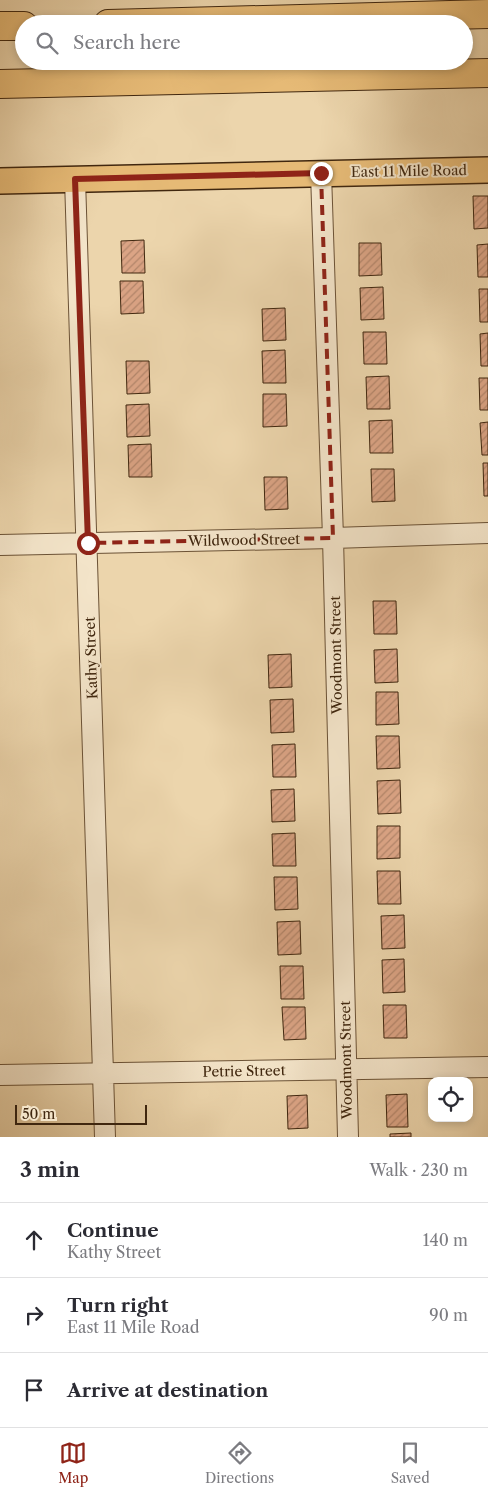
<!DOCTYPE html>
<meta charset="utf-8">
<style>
body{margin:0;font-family:"Libre Caslon Text",serif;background:#f7f7f7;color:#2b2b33}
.controls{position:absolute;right:15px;bottom:15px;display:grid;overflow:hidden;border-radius:10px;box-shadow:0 2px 8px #0003}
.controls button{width:45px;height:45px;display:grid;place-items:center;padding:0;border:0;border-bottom:1px solid #e1e1e2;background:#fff;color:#2b2b33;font:25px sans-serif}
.scale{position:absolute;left:15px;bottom:12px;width:132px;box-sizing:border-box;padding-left:5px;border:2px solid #40270f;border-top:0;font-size:14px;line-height:18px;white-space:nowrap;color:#40270f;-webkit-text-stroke:4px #f3e4c9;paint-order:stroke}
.stop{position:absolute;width:15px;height:15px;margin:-11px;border:4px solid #8f2418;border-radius:50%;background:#fff}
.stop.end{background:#8f2418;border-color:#fff;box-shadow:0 1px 5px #0008}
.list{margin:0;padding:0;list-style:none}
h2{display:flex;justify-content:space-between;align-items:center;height:65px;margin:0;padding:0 20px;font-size:21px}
h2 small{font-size:16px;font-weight:400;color:#7c7c81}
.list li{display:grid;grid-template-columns:32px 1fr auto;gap:15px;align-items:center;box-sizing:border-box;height:75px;padding:0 20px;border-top:1px solid #e1e1e2}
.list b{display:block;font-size:19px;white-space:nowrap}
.list p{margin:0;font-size:16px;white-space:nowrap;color:#7c7c81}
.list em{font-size:16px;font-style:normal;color:#7c7c81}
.icon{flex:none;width:28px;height:28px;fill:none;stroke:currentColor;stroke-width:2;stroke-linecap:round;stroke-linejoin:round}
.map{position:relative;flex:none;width:488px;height:1137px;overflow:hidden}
.search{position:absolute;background:#fff;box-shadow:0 2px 8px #0003;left:15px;right:15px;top:15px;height:55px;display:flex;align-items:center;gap:12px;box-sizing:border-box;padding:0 18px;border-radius:28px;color:#7c7c81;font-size:19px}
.sheet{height:290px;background:#fff}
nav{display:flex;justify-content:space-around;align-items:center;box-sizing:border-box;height:70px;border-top:1px solid #e1e1e2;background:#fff;font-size:14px;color:#7c7c81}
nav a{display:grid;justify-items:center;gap:2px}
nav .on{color:#8f2418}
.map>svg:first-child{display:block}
.building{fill:url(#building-hatch);stroke:#40270f}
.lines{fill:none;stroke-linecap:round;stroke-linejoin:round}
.minor-casing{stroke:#6b5236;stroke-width:22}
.major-casing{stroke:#40270f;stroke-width:28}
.highway-casing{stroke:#40270f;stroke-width:30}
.minor{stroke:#f3e4c9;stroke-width:20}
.major{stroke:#e6ba76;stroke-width:25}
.highway{stroke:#e6ba76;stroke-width:28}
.route{stroke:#8f2418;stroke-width:6}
.marked{fill:none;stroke:#8f2418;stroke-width:4;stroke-dasharray:10 6;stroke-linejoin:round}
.labels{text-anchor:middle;stroke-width:4;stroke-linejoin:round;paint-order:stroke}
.street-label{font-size:14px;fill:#40270f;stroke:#f3e4c9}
</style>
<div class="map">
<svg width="488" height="1137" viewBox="0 0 488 1137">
<defs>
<pattern id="building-hatch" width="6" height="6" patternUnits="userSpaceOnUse" patternTransform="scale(1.25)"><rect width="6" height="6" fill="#dba485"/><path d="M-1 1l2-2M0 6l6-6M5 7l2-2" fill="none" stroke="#b3866b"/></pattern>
</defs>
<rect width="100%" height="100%" fill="#ecd5ac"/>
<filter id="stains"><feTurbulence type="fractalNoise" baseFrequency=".004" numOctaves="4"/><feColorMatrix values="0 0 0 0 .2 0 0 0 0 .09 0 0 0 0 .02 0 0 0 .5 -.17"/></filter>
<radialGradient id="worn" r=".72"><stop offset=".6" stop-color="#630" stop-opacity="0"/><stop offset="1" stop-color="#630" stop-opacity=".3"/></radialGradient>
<path class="building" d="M 473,196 L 488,196 L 488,228 L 474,229 Z
M 144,240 L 145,273 L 122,273 L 121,241 Z
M 359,243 L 381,243 L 382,275 L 359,276 Z
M 488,244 L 488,277 L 478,277 L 477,245 Z
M 120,281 L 143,281 L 144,313 L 121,314 Z
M 383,287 L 384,319 L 361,320 L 360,288 Z
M 479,289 L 488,289 L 488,322 L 480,322 Z
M 285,308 L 286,340 L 263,341 L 262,309 Z
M 363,332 L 386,332 L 387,364 L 364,364 Z
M 488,333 L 488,366 L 481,366 L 480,334 Z
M 285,350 L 286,383 L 263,383 L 262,351 Z
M 126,361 L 149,361 L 150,393 L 127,394 Z
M 389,376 L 390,409 L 367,409 L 366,377 Z
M 479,378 L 488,378 L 488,410 L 480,410 Z
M 263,394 L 286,394 L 287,426 L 263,427 Z
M 149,404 L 150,436 L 127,437 L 126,405 Z
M 392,420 L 393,453 L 370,453 L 369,421 Z
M 488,422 L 488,455 L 482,455 L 480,423 Z
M 151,444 L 152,477 L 129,477 L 128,445 Z
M 483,463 L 488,463 L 488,496 L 484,496 Z
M 371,469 L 394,469 L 395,501 L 372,502 Z
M 264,477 L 287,477 L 288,509 L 265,510 Z
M 373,601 L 396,601 L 397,634 L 374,634 Z
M 397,649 L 398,682 L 375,683 L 374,650 Z
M 291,654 L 292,687 L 269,688 L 268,655 Z
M 376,692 L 398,692 L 399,724 L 376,725 Z
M 293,699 L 294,732 L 271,733 L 270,700 Z
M 376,736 L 399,736 L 400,768 L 377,769 Z
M 295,744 L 296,777 L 273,777 L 272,745 Z
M 400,780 L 401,813 L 378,814 L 377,781 Z
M 294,789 L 295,821 L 272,822 L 271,790 Z
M 377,826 L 400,826 L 400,858 L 377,859 Z
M 295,833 L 296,866 L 273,866 L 272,834 Z
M 377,871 L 400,871 L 401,904 L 378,904 Z
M 274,877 L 297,877 L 298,909 L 275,910 Z
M 404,915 L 405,948 L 382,949 L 381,916 Z
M 300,921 L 301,954 L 278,955 L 277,922 Z
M 404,959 L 405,992 L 383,993 L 382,960 Z
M 280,966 L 303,966 L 304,999 L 281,999 Z
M 383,1005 L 406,1005 L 407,1038 L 384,1038 Z
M 282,1007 L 305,1007 L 306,1039 L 284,1040 Z
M 407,1094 L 408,1127 L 387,1127 L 386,1095 Z
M 307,1095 L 308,1128 L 288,1129 L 287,1096 Z
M 411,1133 L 411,1137 L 390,1137 L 390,1134 Z"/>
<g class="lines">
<defs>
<path id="minor" d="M 321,173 L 333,538 L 348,1137
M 75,179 L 105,1137
M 0,545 L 333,538 L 488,533
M 0,1075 L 488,1067"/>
<path id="major" d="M 0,181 L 488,170"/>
<path id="highway" d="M 108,24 L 488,14
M 0,26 L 24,26
M 0,84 L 488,73"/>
</defs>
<use href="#minor" class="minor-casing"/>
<use href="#major" class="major-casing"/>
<use href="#highway" class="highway-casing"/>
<use href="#minor" class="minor"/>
<use href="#major" class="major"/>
<use href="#highway" class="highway"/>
</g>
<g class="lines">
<path class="route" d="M 88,543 L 75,179 L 321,173"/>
</g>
<path class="marked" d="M 321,173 L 333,538 L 88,543 L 75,179 Z"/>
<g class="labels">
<g class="street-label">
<text transform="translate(409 171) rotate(-1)" y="5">East 11 Mile Road</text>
<text transform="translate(244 540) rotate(-1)" y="5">Wildwood Street</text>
<text transform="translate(336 655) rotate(-91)" y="5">Woodmont Street</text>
<text transform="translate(91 658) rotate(-92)" y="5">Kathy Street</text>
<text transform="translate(346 1060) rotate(-91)" y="5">Woodmont Street</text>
<text transform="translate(244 1071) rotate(-1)" y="5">Petrie Street</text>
</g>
</g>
<rect width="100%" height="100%" filter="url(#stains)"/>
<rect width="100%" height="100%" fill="url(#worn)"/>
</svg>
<div class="controls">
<button><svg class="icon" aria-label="locate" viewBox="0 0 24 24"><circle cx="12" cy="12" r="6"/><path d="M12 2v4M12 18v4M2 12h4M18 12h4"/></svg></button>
</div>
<div class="scale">50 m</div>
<div class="stop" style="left:88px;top:543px"></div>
<div class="stop end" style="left:321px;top:173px"></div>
<div class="search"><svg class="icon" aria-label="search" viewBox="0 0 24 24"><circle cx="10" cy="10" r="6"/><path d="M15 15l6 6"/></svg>Search here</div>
</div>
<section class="sheet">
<h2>3 min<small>Walk · 230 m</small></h2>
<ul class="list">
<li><svg class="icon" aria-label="ahead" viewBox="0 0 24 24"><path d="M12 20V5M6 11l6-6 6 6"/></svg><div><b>Continue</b><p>Kathy Street</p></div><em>140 m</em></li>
<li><svg class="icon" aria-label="right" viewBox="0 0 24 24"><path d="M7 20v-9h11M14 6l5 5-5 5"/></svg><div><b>Turn right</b><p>East 11 Mile Road</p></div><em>90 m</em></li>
<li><svg class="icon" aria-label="arrive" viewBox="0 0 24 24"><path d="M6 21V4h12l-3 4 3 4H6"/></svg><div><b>Arrive at destination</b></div></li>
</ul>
</section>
<nav>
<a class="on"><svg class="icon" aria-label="map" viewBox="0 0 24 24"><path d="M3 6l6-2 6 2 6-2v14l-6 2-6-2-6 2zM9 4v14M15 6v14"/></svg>Map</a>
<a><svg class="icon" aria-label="directions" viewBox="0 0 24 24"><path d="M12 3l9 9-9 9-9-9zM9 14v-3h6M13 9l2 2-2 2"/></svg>Directions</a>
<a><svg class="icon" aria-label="saved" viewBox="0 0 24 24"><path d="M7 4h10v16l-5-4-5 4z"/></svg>Saved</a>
</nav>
